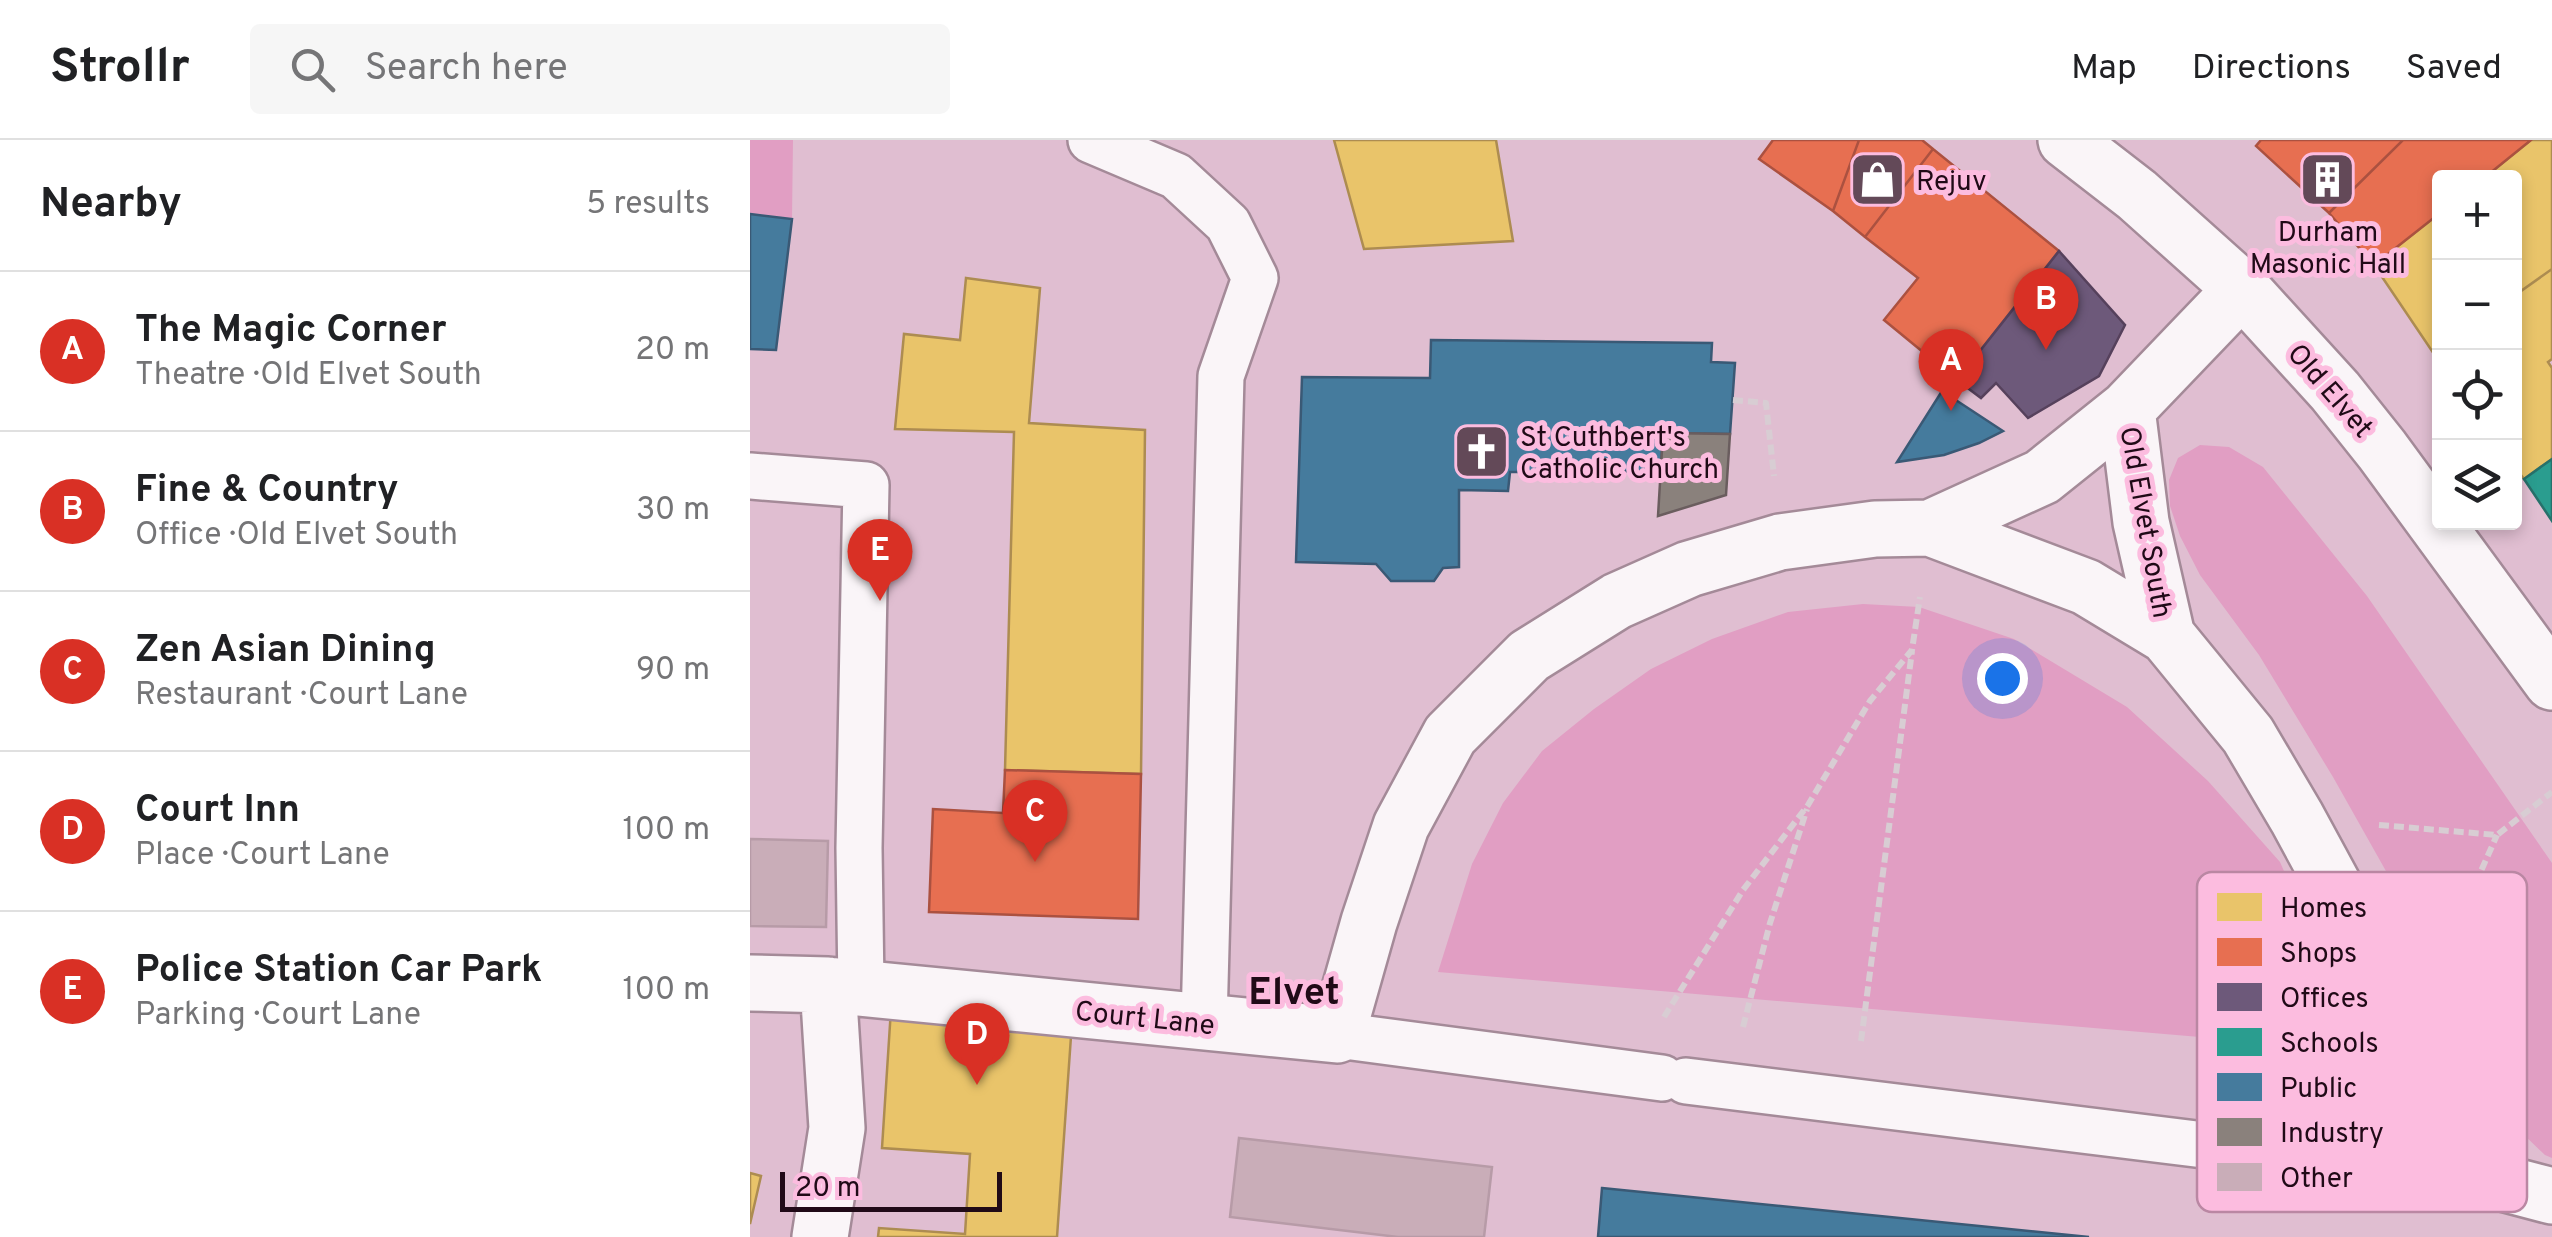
<!DOCTYPE html>
<meta charset="utf-8">
<style>
body{margin:0;font-family:Overpass,sans-serif;background:#f6f6f6;color:#202124}
.controls{position:absolute;right:30px;top:30px;display:grid;overflow:hidden;border-radius:10px;box-shadow:0 5px 15px #0003}
.controls button{width:90px;height:90px;display:grid;place-items:center;padding:0;border:0;border-bottom:2px solid #e0e0e0;background:#fff;color:#202124;font:50px sans-serif}
.scale{position:absolute;left:30px;bottom:25px;width:222px;box-sizing:border-box;padding-left:10px;border:5px solid #200a17;border-top:0;font-size:28px;line-height:35px;white-space:nowrap;color:#200a17;-webkit-text-stroke:8px #fcbcdf;paint-order:stroke}
.you{position:absolute;left:1252px;top:538px;width:35px;height:35px;margin:-25px;border:8px solid #fff;border-radius:50%;background:#1a73e8;box-shadow:0 0 0 15px #1a73e833}
.badge{display:grid;place-items:center;width:65px;height:65px;border-radius:50%;background:#d93025;color:#fff;font-size:32px;font-weight:700}
.pin{position:absolute;translate:-50% -82px;filter:drop-shadow(0 2px 5px #0008)}
.pin::after{content:'';position:absolute;top:52px;width:35px;height:30px;background:inherit;clip-path:polygon(0 0,100% 0,50% 100%)}
.list{margin:0;padding:0;list-style:none}
h2{display:flex;justify-content:space-between;align-items:center;height:130px;margin:0;padding:0 40px;font-size:42px}
h2 small{font-size:32px;font-weight:400;color:#757577}
.list li{display:grid;grid-template-columns:65px 1fr auto;gap:30px;align-items:center;box-sizing:border-box;height:160px;padding:0 40px;border-top:2px solid #e0e0e0}
.list b{display:block;font-size:38px;white-space:nowrap}
.list p{margin:0;font-size:32px;white-space:nowrap;color:#757577}
.list em{font-size:32px;font-style:normal;color:#757577}
.icon{flex:none;width:55px;height:55px;fill:none;stroke:currentColor;stroke-width:2;stroke-linecap:round;stroke-linejoin:round}
.map{position:relative;flex:none;width:1802px;height:1097px;overflow:hidden}
header{display:flex;align-items:center;gap:60px;box-sizing:border-box;height:140px;padding:0 50px;background:#fff;border-bottom:2px solid #e0e0e0}
header strong{font-size:48px}
nav{display:flex;gap:55px;margin-inline-start:auto;font-size:35px}
.search{width:700px;height:90px;background:#f6f6f6;display:flex;align-items:center;gap:25px;box-sizing:border-box;padding:0 35px;border-radius:10px;color:#757577;font-size:38px}
main{display:flex}
aside{flex:1;background:#fff}
.map>svg:first-child{display:block}
.green{fill:#e19ec3}
.homes{fill:#e9c46a;stroke:#ad8c51;stroke-width:2.5}
.shops{fill:#e76f51;stroke:#ab5140;stroke-width:2.5}
.offices{fill:#6d597a;stroke:#56415c;stroke-width:2.5}
.schools{fill:#2a9d8f;stroke:#27716b;stroke-width:2.5}
.public{fill:#457b9d;stroke:#3a5975;stroke-width:2.5}
.industry{fill:#8a817c;stroke:#6a5d5e;stroke-width:2.5}
.building{fill:#c9adb8;stroke:#b79ba7;stroke-width:2.5}
.lines{fill:none;stroke-linecap:round;stroke-linejoin:round}
.service-casing{stroke:#a48a98;stroke-width:50}
.minor-casing{stroke:#a48a98;stroke-width:60}
.path{stroke:#d8cdd3;stroke-width:6;stroke-dasharray:10 5;stroke-linecap:butt}
.service{stroke:#faf5f8;stroke-width:45}
.minor{stroke:#faf5f8;stroke-width:55}
.labels{text-anchor:middle;stroke-width:10;stroke-linejoin:round;paint-order:stroke}
.poi-label{font-size:28px;fill:#200a17;stroke:#fcbcdf;text-anchor:start}
.street-label{font-size:28px;fill:#200a17;stroke:#fcbcdf}
.district-label{font-size:38px;font-weight:bold;fill:#200a17;stroke:#fcbcdf}
.key{fill:#fcbcdf;stroke:#ba87a3;stroke-width:2.5}
.key-label{font-size:28px;fill:#200a17}
</style>
<header>
<strong>Strollr</strong>
<div class="search"><svg class="icon" aria-label="search" viewBox="0 0 24 24"><circle cx="10" cy="10" r="6"/><path d="M15 15l6 6"/></svg>Search here</div>
<nav><a>Map</a><a>Directions</a><a>Saved</a></nav>
</header>
<main>
<aside>
<h2>Nearby<small>5 results</small></h2>
<ul class="list">
<li><span class="badge">A</span><div><b>The Magic Corner</b><p>Theatre · Old Elvet South</p></div><em>20 m</em></li>
<li><span class="badge">B</span><div><b>Fine &amp; Country</b><p>Office · Old Elvet South</p></div><em>30 m</em></li>
<li><span class="badge">C</span><div><b>Zen Asian Dining</b><p>Restaurant · Court Lane</p></div><em>90 m</em></li>
<li><span class="badge">D</span><div><b>Court Inn</b><p>Place · Court Lane</p></div><em>100 m</em></li>
<li><span class="badge">E</span><div><b>Police Station Car Park</b><p>Parking · Court Lane</p></div><em>100 m</em></li>
</ul>
</aside>
<div class="map">
<svg width="1802" height="1097" viewBox="0 0 1802 1097">
<rect width="100%" height="100%" fill="#e0bed1"/>
<path class="green" d="M 0,0 L 43,0 L 42,79 L 0,74 Z
M 1450,305 L 1479,307 L 1513,327 L 1617,456 L 1802,723 L 1802,1018 L 1795,1015 L 1771,992 L 1748,954 L 1641,740 L 1583,637 L 1509,515 L 1450,435 L 1430,396 L 1420,366 L 1419,340 L 1428,318 Z
M 1113,464 L 1169,467 L 1264,499 L 1377,567 L 1458,641 L 1530,722 L 1578,832 L 1590,909 L 688,832 L 722,724 L 753,663 L 792,611 L 844,569 L 901,529 L 962,499 L 1038,472 Z"/>
<path class="homes" d="M 584,0 L 746,0 L 763,101 L 614,109 Z
M 1781,0 L 1802,0 L 1802,129 L 1764,156 L 1764,38 L 1734,38 Z
M 1690,73 L 1690,210 L 1684,214 L 1624,125 Z
M 1802,129 L 1802,219 L 1798,222 L 1802,228 L 1802,319 L 1774,339 L 1764,326 L 1764,156 Z
M 216,138 L 290,148 L 279,283 L 395,290 L 391,634 L 255,630 L 264,292 L 145,289 L 154,194 L 210,200 Z
M 141,869 L 322,882 L 307,1097 L 128,1097 L 129,1088 L 215,1094 L 220,1014 L 132,1008 Z
M 0,1033 L 11,1036 L 0,1084 Z"/>
<path class="shops" d="M 1023,0 L 1109,0 L 1083,71 L 1009,19 Z
M 1109,0 L 1172,0 L 1183,9 L 1115,97 L 1083,71 Z
M 1511,0 L 1653,0 L 1579,73 L 1506,6 Z
M 1653,0 L 1781,0 L 1734,38 L 1690,38 L 1690,73 L 1624,125 L 1579,73 Z
M 1183,9 L 1309,111 L 1207,240 L 1134,180 L 1168,138 L 1115,97 Z
M 255,630 L 391,634 L 388,779 L 179,772 L 183,669 L 253,673 Z"/>
<path class="offices" d="M 1309,111 L 1375,185 L 1349,236 L 1278,278 L 1246,243 L 1231,258 L 1207,240 Z"/>
<path class="schools" d="M 1802,319 L 1802,381 L 1774,339 Z"/>
<path class="public" d="M 0,74 L 42,79 L 26,210 L 0,209 Z
M 681,200 L 962,203 L 961,222 L 985,223 L 980,294 L 913,293 L 911,331 L 760,332 L 758,351 L 709,350 L 709,427 L 693,428 L 684,441 L 641,441 L 626,424 L 546,422 L 552,237 L 680,238 Z
M 1192,251 L 1253,291 L 1229,303 L 1194,315 L 1147,322 Z
M 852,1048 L 1339,1097 L 848,1097 Z"/>
<path class="industry" d="M 913,293 L 980,294 L 976,355 L 908,376 Z"/>
<path class="building" d="M 0,699 L 78,701 L 76,787 L 0,786 Z
M 489,998 L 742,1027 L 734,1097 L 648,1097 L 480,1077 Z"/>
<g class="lines">
<defs>
<path id="service" d="M 341,0 L 426,36 L 478,84 L 505,138 L 471,236 L 454,883
M 0,336 L 116,345 L 109,708 L 111,848
M 587,895 L 912,938
M 936,941 L 1745,1041"/>
<path id="minor" d="M 1316,0 L 1387,55 L 1492,149 L 1585,251 L 1632,310 L 1802,542
M 1377,269 L 1391,382 L 1417,496
M 1180,388 L 1292,337 L 1377,269 L 1492,149
M 0,843 L 78,845 L 587,895 L 619,782 L 651,686 L 700,595 L 779,516 L 867,461 L 939,429 L 1030,402 L 1125,389 L 1180,388 L 1336,447 L 1417,496 L 1498,595 L 1547,678 L 1661,888 L 1700,985 L 1745,1041 L 1802,1056
M 70,1097 L 87,988 L 78,845"/>
</defs>
<use href="#service" class="service-casing"/>
<use href="#minor" class="minor-casing"/>
<path class="path" d="M 983,260 L 1016,263 L 1024,336
M 1629,685 L 1747,695 L 1802,652
M 1695,812 L 1747,695
M 914,877 L 993,750 L 1058,665 L 1120,561 L 1162,510 L 1170,457
M 993,887 L 1020,783 L 1057,669
M 1111,901 L 1162,511"/>
<use href="#service" class="service"/>
<use href="#minor" class="minor"/>
</g>
<defs>
<symbol id="shop-square" viewBox="-11 -11 22 22"><rect x="-9" y="-9" width="18" height="18" rx="4" fill="#634958" stroke="#fcbcdf"/><path d="M-5-2.5h2.3a2.7 3.5 0 0 1 5.4 0H5L5.5 6h-11ZM-1.5-2.5h3a1.5 2.3 0 0 0-3 0Z" fill="#fff"/></symbol>
<symbol id="building-square" viewBox="-11 -11 22 22"><rect x="-9" y="-9" width="18" height="18" rx="4" fill="#634958" stroke="#fcbcdf"/><path d="M-4-6H4V6H1V3H-1V6H-4ZM-2.5-4.3h1.7v1.8h-1.7ZM.8-4.3h1.7v1.8H.8ZM-2.5-1h1.7V.8h-1.7ZM.8-1h1.7V.8H.8Z" fill="#fff"/></symbol>
<symbol id="church-square" viewBox="-11 -11 22 22"><rect x="-9" y="-9" width="18" height="18" rx="4" fill="#634958" stroke="#fcbcdf"/><path d="M-1.2-6h2.4v3.5h3.3v2.4h-3.3V6h-2.4V-.1h-3.3v-2.4h3.3Z" fill="#fff"/></symbol>
</defs>
<g fill-rule="evenodd">
<use href="#shop-square" x="1096" y="8" width="63" height="63"/>
<use href="#building-square" x="1546" y="8" width="63" height="63"/>
<use href="#church-square" x="700" y="280" width="63" height="63"/>
</g>
<g class="labels">
<g class="poi-label">
<text x="1166" y="50">Rejuv</text>
<text x="1578" y="101" text-anchor="middle">Durham<tspan x="1578" dy="32">Masonic Hall</tspan></text>
<text x="770" y="306">St Cuthbert's<tspan x="770" dy="32">Catholic Church</tspan></text>
</g>
<g class="street-label">
<text transform="translate(1581 250) rotate(49)" y="10">Old Elvet</text>
<text transform="translate(1397 382) rotate(80)" y="10">Old Elvet South</text>
<text transform="translate(395 877) rotate(6)" y="10">Court Lane</text>
</g>
<g class="district-label">
<text x="544" y="864">Elvet</text>
</g>
</g>
<rect x="1447" y="732" width="330" height="340" rx="15" class="key"/>
<rect x="1467" y="753" width="45" height="28" fill="#e9c46a"/>
<rect x="1467" y="798" width="45" height="28" fill="#e76f51"/>
<rect x="1467" y="843" width="45" height="28" fill="#6d597a"/>
<rect x="1467" y="888" width="45" height="28" fill="#2a9d8f"/>
<rect x="1467" y="933" width="45" height="28" fill="#457b9d"/>
<rect x="1467" y="978" width="45" height="28" fill="#8a817c"/>
<rect x="1467" y="1023" width="45" height="28" fill="#c9adb8"/>
<g class="key-label">
<text x="1530" y="777">Homes</text>
<text x="1530" y="822">Shops</text>
<text x="1530" y="867">Offices</text>
<text x="1530" y="912">Schools</text>
<text x="1530" y="957">Public</text>
<text x="1530" y="1002">Industry</text>
<text x="1530" y="1047">Other</text>
</g>
</svg>
<div class="controls">
<button>+</button>
<button>−</button>
<button><svg class="icon" aria-label="locate" viewBox="0 0 24 24"><circle cx="12" cy="12" r="6"/><path d="M12 2v4M12 18v4M2 12h4M18 12h4"/></svg></button>
<button><svg class="icon" aria-label="layers" viewBox="0 0 24 24"><path d="M12 4l9 5-9 5-9-5zM3 14l9 5 9-5"/></svg></button>
</div>
<div class="scale">20 m</div>
<div class="you"></div>
<div class="pin badge" style="left:1201px;top:271px">A</div>
<div class="pin badge" style="left:1296px;top:210px">B</div>
<div class="pin badge" style="left:285px;top:722px">C</div>
<div class="pin badge" style="left:227px;top:945px">D</div>
<div class="pin badge" style="left:130px;top:461px">E</div>
</div>
</main>
